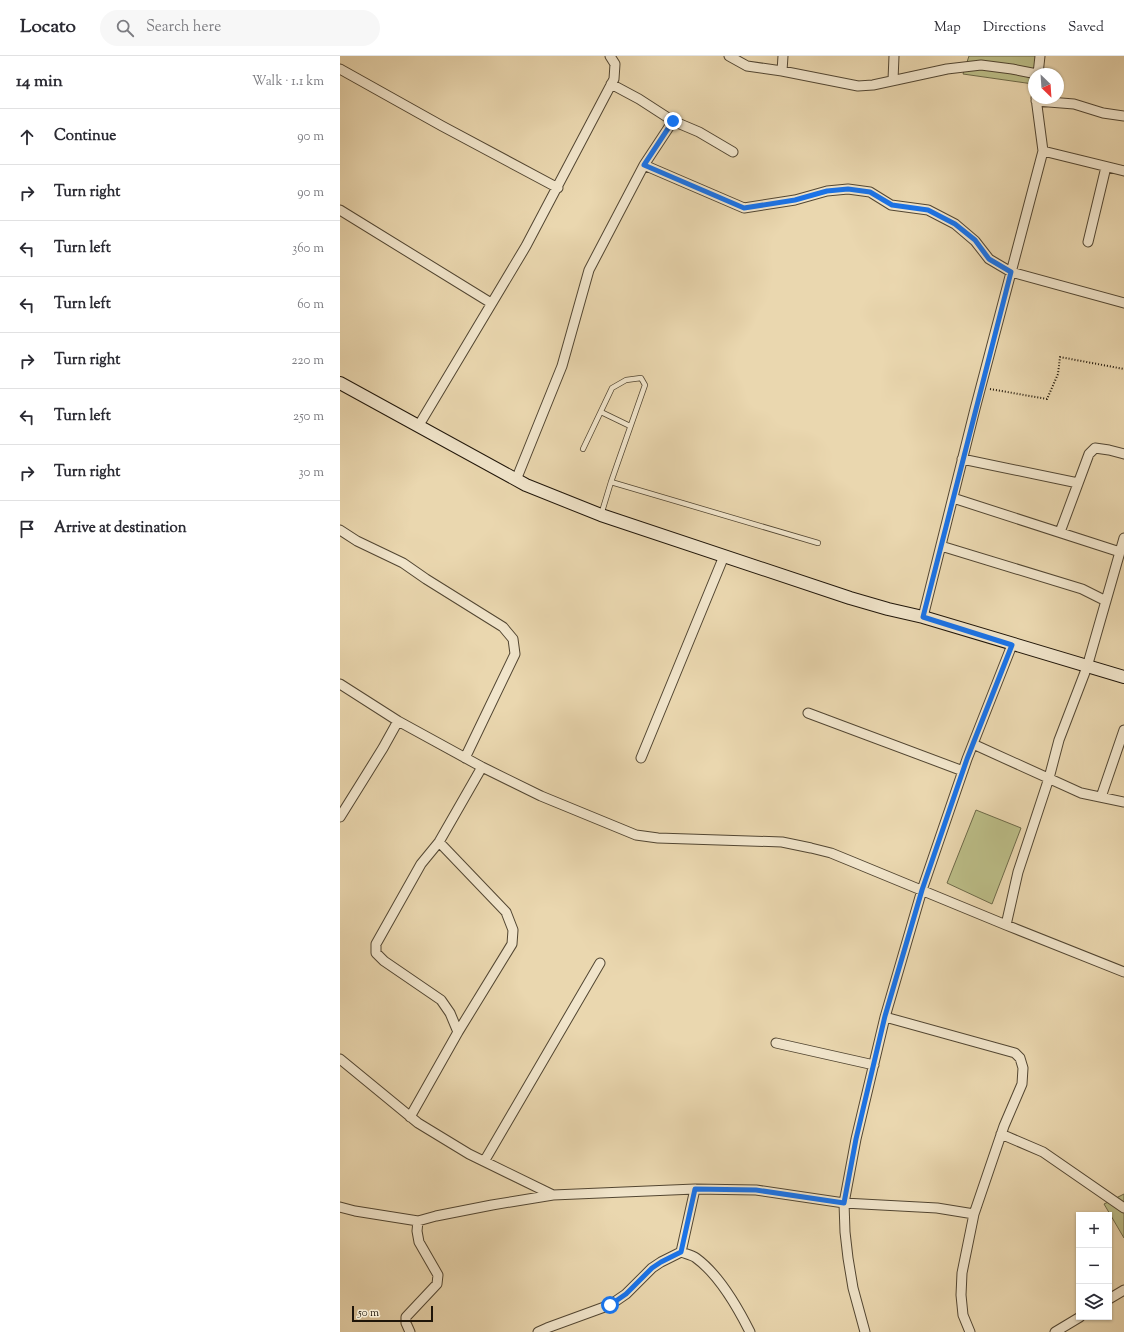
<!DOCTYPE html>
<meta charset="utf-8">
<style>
body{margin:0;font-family:"Sorts Mill Goudy",serif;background:#f7f7f7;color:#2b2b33}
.controls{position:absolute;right:12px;bottom:12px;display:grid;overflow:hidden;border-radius:0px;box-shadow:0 1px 3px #0004}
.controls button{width:36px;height:36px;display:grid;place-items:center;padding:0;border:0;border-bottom:1px solid #e1e1e2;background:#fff;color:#2b2b33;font:20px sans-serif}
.compass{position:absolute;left:688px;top:12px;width:36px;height:36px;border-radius:50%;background:#fff;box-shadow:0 1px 3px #0004;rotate:155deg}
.scale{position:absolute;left:12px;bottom:10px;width:81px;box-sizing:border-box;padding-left:4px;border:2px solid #1f1509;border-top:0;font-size:11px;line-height:14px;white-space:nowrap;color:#1f1509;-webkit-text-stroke:3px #f1e5cb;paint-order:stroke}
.stop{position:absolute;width:12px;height:12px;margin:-9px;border:3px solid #1a73e8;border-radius:50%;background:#fff}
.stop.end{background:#1a73e8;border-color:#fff;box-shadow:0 1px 4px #0008}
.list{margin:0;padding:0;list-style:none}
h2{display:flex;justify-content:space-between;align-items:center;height:52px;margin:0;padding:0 16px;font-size:17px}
h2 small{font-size:13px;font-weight:400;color:#7c7c81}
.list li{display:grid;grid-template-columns:26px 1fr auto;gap:12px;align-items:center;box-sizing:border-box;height:56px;padding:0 16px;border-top:1px solid #e1e1e2}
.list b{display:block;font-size:15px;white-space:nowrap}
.list em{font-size:13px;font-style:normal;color:#7c7c81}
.icon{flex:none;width:22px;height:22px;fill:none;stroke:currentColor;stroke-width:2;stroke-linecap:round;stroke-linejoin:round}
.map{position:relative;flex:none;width:784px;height:1276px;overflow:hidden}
header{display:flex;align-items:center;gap:24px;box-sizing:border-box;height:56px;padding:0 20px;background:#fff;border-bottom:1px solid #e1e1e2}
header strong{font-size:19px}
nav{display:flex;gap:22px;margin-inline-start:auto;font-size:14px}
.search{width:280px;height:36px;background:#f7f7f7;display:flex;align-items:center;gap:10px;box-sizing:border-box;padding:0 14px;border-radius:22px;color:#7c7c81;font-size:15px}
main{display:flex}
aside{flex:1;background:#fff}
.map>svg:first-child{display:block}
.green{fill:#bbbd87;stroke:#6d6948}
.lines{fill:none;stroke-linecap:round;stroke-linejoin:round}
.lane-casing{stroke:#524632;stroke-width:6}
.street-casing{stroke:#524632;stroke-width:11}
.secondary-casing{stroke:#1f1509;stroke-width:14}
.path{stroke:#1f1509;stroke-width:2;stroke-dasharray:1 2;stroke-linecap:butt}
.lane{stroke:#f1e5cb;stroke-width:4.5}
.street{stroke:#f1e5cb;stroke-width:9}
.secondary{stroke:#f1e5cb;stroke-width:12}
.route{stroke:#1a73e8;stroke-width:5}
</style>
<header>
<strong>Locato</strong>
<div class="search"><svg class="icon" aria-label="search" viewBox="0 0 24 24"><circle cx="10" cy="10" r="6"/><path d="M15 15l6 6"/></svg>Search here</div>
<nav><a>Map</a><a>Directions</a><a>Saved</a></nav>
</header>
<main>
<aside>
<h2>14 min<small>Walk · 1.1 km</small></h2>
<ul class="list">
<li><svg class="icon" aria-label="ahead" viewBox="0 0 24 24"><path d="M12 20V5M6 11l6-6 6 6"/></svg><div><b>Continue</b></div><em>90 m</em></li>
<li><svg class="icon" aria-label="right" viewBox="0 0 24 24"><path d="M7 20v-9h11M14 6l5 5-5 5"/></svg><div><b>Turn right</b></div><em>90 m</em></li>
<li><svg class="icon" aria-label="left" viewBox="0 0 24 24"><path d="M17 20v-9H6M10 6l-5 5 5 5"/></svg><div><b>Turn left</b></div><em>360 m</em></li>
<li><svg class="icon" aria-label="left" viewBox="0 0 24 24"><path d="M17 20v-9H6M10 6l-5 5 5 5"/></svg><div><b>Turn left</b></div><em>60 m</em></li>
<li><svg class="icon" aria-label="right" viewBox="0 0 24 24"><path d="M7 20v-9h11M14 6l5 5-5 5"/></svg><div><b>Turn right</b></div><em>220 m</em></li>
<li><svg class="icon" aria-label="left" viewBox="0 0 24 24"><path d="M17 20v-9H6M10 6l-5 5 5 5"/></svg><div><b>Turn left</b></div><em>250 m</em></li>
<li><svg class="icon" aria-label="right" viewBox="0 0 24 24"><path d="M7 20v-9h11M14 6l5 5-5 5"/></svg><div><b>Turn right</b></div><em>30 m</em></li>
<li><svg class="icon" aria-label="arrive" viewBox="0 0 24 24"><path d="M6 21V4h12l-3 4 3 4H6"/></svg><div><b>Arrive at destination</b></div></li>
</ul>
</aside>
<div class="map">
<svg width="784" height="1276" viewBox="0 0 784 1276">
<rect width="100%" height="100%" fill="#ead7af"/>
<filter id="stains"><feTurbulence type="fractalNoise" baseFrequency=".005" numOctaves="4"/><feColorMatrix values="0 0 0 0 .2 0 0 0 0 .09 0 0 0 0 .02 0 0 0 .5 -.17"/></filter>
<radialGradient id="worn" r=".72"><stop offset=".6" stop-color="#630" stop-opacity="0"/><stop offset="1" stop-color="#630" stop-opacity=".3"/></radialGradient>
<path class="green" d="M 629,0 L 700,0 L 694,18 L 693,28 L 623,18 Z
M 636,754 L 681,772 L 652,848 L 607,827 Z
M 784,1138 L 784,1182 L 764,1148 Z"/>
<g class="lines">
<defs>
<path id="lane" d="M 261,356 L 290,370
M 243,393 L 272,332 L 286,324 L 301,322 L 305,329 L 271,426 L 261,459
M 271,426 L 478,487"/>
<path id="street" d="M 389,0 L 407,10 L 442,15 L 518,30 L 533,29 L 607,13 L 641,9 L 672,13 L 697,18
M 0,13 L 102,70 L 218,132
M 442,15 L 443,0
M 698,18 L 700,0
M 553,24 L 554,0
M 271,28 L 299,43 L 333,65 L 359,76 L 393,96
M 696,45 L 734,48 L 763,57 L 784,60
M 703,95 L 784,115
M 304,109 L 404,152 L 455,144 L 487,135 L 508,133 L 530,136 L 551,149 L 588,154 L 615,168 L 635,185 L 649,203 L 671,216 L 784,247
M 0,154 L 151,247
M 748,186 L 766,111
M 79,369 L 186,190 L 274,23 L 275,8 L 270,0
M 622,403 L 738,427
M 176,424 L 222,310 L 249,214 L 304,109 L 333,65
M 613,442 L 780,496
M 0,474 L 17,485 L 63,507 L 86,523 L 163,571 L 173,583 L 175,598 L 125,702
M 720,476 L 749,398 L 755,392 L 769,394 L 784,398
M 601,490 L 742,533 L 766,545
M 583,561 L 635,353 L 703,95 L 696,42
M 0,628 L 58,665 L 142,711 L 201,740 L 296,779 L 318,782 L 442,786 L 471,792 L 491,797 L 513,806 L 666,869 L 784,916
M 468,657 L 623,715
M 633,688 L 741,737 L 784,746
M 301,702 L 384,500
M 761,741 L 784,674
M 0,761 L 43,692 L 58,665
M 99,786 L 166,856 L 173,874 L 172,888 L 118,976
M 666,869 L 678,816 L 709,722 L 719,684 L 747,611 L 784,482
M 545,961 L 675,997 L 680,1002 L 683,1012 L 682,1028 L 664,1070 L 634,1158 L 622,1217 L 621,1239 L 623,1259 L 630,1276
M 436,987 L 534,1009
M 0,1003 L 78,1067 L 129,1098 L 213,1139
M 70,1061 L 118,976 L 110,957 L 101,944 L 44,905 L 36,897 L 36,888 L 81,808 L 99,786 L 142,711
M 661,1078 L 703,1096 L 784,1152
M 145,1104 L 260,907
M 0,1151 L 15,1155 L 78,1165 L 96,1160 L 152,1149 L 213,1139 L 355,1133 L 416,1134 L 504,1147 L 597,1152 L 634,1158
M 341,1196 L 355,1133
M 769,1243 L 784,1234
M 70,1276 L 66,1267 L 66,1261 L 97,1228 L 98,1219 L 79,1186 L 77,1175 L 78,1165
M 198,1276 L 207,1272 L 270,1249 L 286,1238 L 312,1212 L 321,1206 L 341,1196 C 346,1198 352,1199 356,1202 C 378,1218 398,1252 410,1276
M 525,1276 L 513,1232 L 508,1202 L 505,1176 L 504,1147 L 516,1083 L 545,961 L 582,834 L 627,703 L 672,589
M 715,1276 L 740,1261"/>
<path id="secondary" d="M 0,327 L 186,429 L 261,459 L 510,542 L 548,553 L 583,561 L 784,621"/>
</defs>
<use href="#lane" class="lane-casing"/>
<use href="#street" class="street-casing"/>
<use href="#secondary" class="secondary-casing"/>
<path class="path" d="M 650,333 L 707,343 L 718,318 L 720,301 L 784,313"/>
<use href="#lane" class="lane"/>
<use href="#street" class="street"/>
<use href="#secondary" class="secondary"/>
</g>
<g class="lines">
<path class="route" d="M 270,1249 L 286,1238 L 312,1212 L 321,1206 L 341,1196 L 355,1133 L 416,1134 L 504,1147 L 516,1083 L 545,960 L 582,834 L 627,703 L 672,589 L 583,561 L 671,216 L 649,203 L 635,184 L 615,168 L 588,154 L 552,149 L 530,136 L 508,133 L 487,135 L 455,144 L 404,152 L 304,109 L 333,65"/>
</g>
<rect width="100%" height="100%" filter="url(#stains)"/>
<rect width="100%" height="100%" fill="url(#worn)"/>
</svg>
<div class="controls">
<button>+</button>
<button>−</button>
<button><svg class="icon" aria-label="layers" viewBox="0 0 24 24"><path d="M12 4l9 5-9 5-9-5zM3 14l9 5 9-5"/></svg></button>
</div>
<svg class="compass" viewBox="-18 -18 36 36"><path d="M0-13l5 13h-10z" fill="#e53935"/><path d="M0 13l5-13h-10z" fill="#7c7c81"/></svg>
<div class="scale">50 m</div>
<div class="stop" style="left:270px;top:1249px"></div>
<div class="stop end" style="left:333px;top:65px"></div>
</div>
</main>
